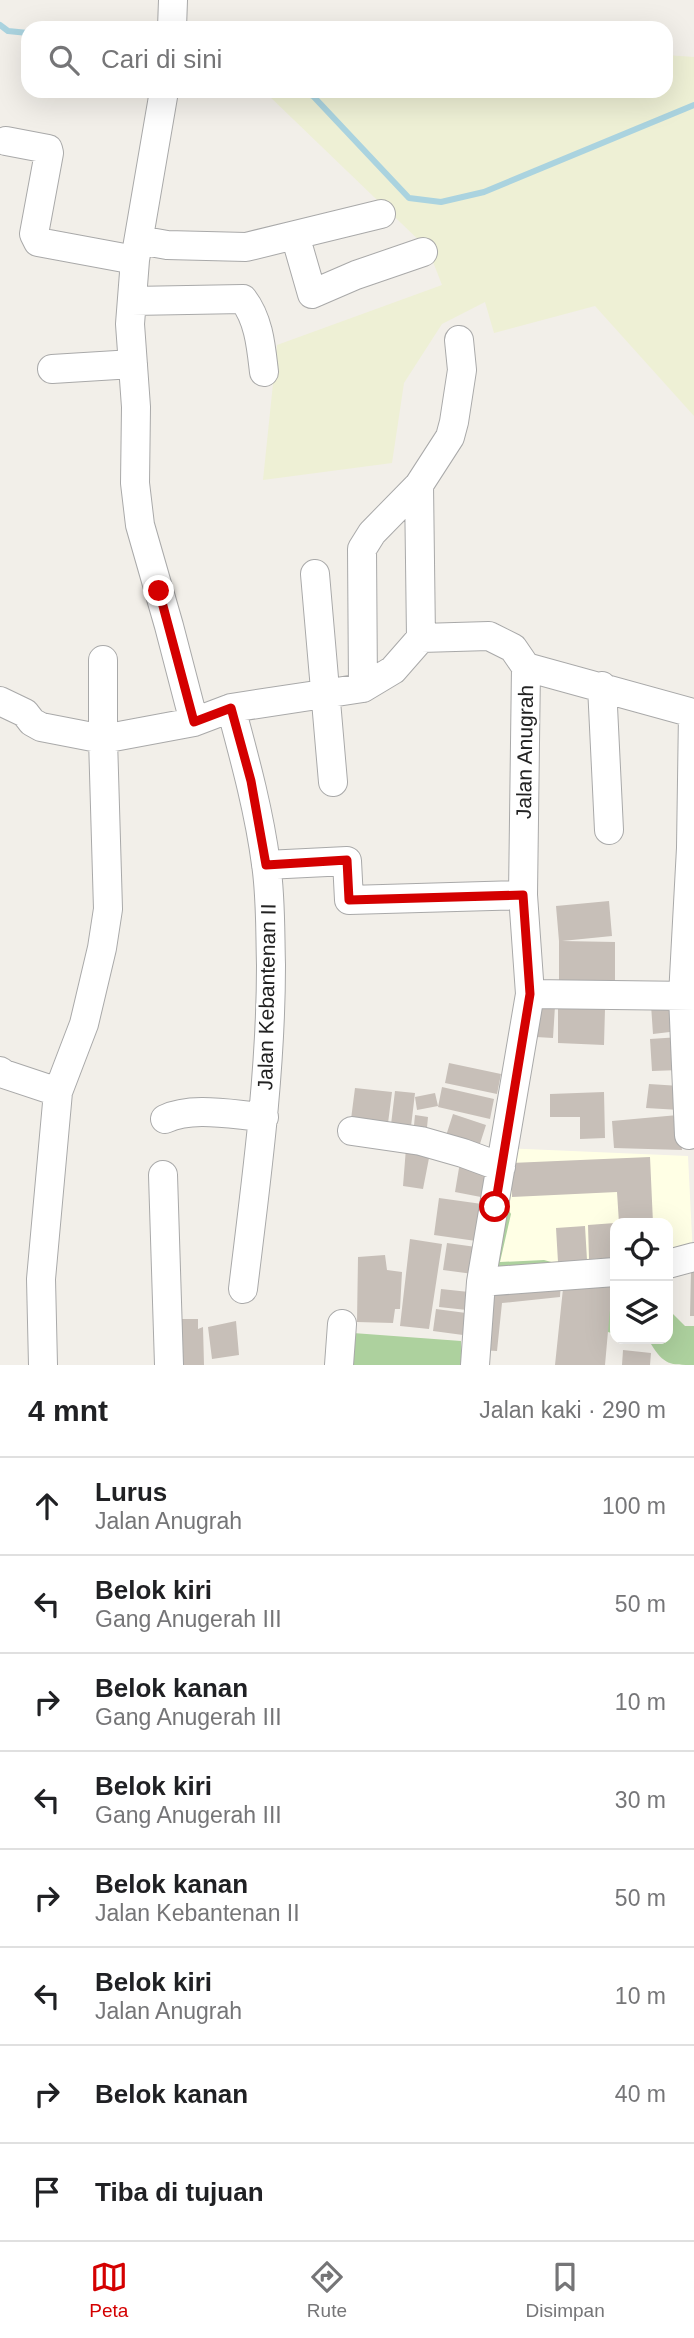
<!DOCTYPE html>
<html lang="id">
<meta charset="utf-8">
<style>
body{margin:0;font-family:Arial,sans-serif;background:#f6f6f6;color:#202124}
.controls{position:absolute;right:21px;bottom:21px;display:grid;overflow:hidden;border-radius:14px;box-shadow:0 7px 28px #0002}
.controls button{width:63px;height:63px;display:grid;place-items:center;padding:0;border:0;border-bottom:2px solid #e0e0e0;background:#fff;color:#202124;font:35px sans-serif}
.stop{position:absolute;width:21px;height:21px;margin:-16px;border:5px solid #d40000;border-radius:50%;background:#fff}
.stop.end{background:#d40000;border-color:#fff;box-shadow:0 2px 7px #0008}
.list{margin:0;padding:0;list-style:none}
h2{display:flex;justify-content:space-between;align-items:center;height:91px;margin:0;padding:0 28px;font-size:30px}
h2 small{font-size:23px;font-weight:400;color:#757577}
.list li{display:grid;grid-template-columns:46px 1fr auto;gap:21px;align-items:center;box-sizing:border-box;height:98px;padding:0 28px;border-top:2px solid #e0e0e0}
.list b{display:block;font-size:26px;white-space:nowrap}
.list p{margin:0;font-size:23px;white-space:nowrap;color:#757577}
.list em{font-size:23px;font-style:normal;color:#757577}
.icon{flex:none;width:38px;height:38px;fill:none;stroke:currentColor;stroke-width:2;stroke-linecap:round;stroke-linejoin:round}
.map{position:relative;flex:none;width:694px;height:1365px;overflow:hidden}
.search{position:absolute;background:#fff;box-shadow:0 7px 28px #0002;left:21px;right:21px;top:21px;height:77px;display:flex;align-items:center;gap:18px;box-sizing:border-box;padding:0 24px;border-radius:21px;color:#757577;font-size:26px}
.sheet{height:875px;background:#fff}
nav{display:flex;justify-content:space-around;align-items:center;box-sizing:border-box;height:98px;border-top:2px solid #e0e0e0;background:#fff;font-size:19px;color:#757577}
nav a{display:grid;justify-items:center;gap:4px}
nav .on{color:#d40000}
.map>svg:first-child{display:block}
.education{fill:#ffffe5}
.farmland{fill:#eef0d5}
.forest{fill:#add19e}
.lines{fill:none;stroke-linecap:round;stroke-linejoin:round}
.stream{stroke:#aad3df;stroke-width:6}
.building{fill:#c7bfb8}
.minor-casing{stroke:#a9a9a9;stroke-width:30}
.minor{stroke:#fff;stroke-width:28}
.route{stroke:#d40000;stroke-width:9}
.labels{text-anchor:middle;stroke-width:5;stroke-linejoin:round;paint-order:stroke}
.street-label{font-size:21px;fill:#222;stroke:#fff}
</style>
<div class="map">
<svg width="694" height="1365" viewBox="0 0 694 1365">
<rect width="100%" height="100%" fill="#f2efe9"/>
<path class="education" d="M 504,1148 L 688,1156 L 693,1257 L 668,1264 L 668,1223 L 615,1223 L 615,1272 L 481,1282 Z"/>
<path class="farmland" d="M 666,55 L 694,57 L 694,416 L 595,306 L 494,333 L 485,302 L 442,324 L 404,383 L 392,463 L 263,480 L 277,345 L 442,285 L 428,249 L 267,94 L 268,91 L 666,91 Z"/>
<path class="forest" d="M 495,1207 L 508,1209 L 511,1214 L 500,1262 L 544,1260 L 555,1263 L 481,1282 Z
M 615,1294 L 615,1334 L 608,1332 C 607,1318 609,1307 615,1294 Z
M 668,1309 L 685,1326 L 694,1326 L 694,1365 C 670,1365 664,1365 651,1344 L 627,1344 L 622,1339 L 668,1339 Z
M 353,1333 L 461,1341 L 462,1365 L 351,1365 Z"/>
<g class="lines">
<path class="stream" d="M 0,25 L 8,31 L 28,33
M 301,91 L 313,96 L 409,198 L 441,202 L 484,192 L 694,105"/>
</g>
<path class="building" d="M 609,901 L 612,936 L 562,941 L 615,942 L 615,986 L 559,985 L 559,941 L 556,906 Z
M 538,1005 L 555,1006 L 553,1038 L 536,1037 Z
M 651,1005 L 678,1005 L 678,1031 L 653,1034 Z
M 558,1009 L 605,1009 L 604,1045 L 558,1043 Z
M 680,1037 L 680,1070 L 652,1071 L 650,1039 Z
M 449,1063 L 501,1074 L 497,1094 L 445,1083 Z
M 649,1084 L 680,1086 L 680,1110 L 646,1108 Z
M 442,1087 L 494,1099 L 490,1119 L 438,1107 Z
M 355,1088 L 392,1092 L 387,1131 L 350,1127 Z
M 395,1091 L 415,1093 L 410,1135 L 390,1133 Z
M 604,1092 L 605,1138 L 580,1139 L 580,1117 L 550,1117 L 550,1094 Z
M 435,1093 L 438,1106 L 417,1110 L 415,1097 Z
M 453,1114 L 486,1125 L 477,1153 L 444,1142 Z
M 415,1115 L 428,1117 L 426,1138 L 413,1136 Z
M 678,1115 L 682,1150 L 614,1148 L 612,1121 Z
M 406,1148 L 430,1153 L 423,1189 L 403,1186 Z
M 650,1157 L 653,1223 L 619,1223 L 617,1192 L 512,1197 L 511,1163 Z
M 460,1162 L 492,1170 L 486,1198 L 455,1192 Z
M 439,1198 L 482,1204 L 476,1241 L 434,1235 Z
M 615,1223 L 615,1258 L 589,1259 L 588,1225 Z
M 585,1226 L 587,1260 L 558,1262 L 556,1228 Z
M 410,1239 L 442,1244 L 429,1329 L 400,1326 Z
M 447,1243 L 476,1247 L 473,1274 L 443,1270 Z
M 385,1255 L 387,1270 L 402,1272 L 400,1309 L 395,1309 L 393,1323 L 357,1322 L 358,1257 Z
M 691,1270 L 694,1270 L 694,1316 L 690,1316 Z
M 613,1275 L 605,1365 L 555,1365 L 564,1279 Z
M 561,1280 L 560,1297 L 502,1303 L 497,1351 L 480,1350 L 487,1288 Z
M 441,1289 L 469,1292 L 467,1310 L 439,1307 Z
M 436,1309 L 466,1313 L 463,1335 L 433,1331 Z
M 182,1319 L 198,1319 L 198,1329 L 203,1327 L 204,1365 L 175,1365 Z
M 236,1321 L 239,1355 L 212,1359 L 208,1327 Z
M 623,1350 L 651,1353 L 650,1365 L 622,1365 Z"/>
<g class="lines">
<defs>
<path id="minor" d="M 172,28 L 173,0
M 164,91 L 135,260 L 130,324 L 136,407 L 135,483 L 140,525 L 169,626 L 194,722
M 6,141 L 48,149 L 49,153 L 34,234 L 38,242 L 135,260
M 295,235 L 381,214
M 139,240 L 167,245 L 246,247 L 295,235 L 312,294 L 356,275 L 423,252
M 132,301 L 243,299 C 259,320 261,346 264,372
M 52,369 L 133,364
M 315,574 L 333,782
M 421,638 L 419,485 L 450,437 L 454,422 L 462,370 L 459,340
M 526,667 L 693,713 L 691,848 L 694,848
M 602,686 L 609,830
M 363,688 L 362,549 L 372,533 L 419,485
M 0,701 L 25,713 L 32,722 L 41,727 L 103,739 L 194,722 L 231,708 L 363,688 L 393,670 L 421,638 L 489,636 L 513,648 L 526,667 L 523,895 L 530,994 L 481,1282 L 475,1365
M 231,708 C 245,760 259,811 266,864 C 271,897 270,932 271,965 C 271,1074 256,1181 243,1289
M 266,865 L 347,861 L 349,900 L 523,895
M 530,994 L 694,996
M 0,1071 L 4,1074 L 58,1092
M 165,1119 C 193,1106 233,1115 264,1117
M 352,1131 L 421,1141 L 463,1153 L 501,1167
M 689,1135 L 683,996 L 691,848
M 163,1175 L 169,1365
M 668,1264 L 694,1257
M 481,1282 L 615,1272
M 43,1365 L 41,1279 L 58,1092 L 84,1024 L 102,948 L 108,909 L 103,739 L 103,660
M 339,1365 L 342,1324"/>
</defs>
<use href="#minor" class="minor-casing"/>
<use href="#minor" class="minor"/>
</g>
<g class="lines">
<path class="route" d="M 159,591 L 194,722 L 231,708 L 251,781 L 266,865 L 347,860 L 349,900 L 523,895 L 530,994 L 495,1207"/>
</g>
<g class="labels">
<g class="street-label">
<text transform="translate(525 752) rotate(-89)" y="7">Jalan Anugrah</text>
<text transform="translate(267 997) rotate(-89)" y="7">Jalan Kebantenan II</text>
</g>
</g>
</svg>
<div class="controls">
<button><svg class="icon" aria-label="locate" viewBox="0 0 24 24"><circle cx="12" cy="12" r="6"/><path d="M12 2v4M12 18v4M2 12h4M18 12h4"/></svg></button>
<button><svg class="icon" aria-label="layers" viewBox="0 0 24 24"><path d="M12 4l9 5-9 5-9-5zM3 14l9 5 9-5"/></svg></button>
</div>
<div class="stop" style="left:495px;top:1207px"></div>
<div class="stop end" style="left:159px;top:591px"></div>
<div class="search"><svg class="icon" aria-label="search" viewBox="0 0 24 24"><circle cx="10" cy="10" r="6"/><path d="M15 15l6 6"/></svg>Cari di sini</div>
</div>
<section class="sheet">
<h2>4 mnt<small>Jalan kaki · 290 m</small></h2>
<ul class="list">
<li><svg class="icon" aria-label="ahead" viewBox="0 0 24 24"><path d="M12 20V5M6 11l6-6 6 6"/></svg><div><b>Lurus</b><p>Jalan Anugrah</p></div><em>100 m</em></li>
<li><svg class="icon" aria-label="left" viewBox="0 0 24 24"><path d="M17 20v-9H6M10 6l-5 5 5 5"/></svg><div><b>Belok kiri</b><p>Gang Anugerah III</p></div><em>50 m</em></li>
<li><svg class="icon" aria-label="right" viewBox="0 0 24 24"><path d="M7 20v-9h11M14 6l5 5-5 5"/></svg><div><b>Belok kanan</b><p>Gang Anugerah III</p></div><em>10 m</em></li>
<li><svg class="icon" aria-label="left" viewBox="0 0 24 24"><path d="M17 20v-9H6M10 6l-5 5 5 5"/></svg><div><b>Belok kiri</b><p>Gang Anugerah III</p></div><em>30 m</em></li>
<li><svg class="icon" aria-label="right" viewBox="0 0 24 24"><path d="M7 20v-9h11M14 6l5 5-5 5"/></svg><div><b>Belok kanan</b><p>Jalan Kebantenan II</p></div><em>50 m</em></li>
<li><svg class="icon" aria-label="left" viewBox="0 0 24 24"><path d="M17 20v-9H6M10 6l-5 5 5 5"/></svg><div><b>Belok kiri</b><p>Jalan Anugrah</p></div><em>10 m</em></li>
<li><svg class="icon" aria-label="right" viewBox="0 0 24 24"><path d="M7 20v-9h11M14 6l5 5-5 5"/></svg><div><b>Belok kanan</b></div><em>40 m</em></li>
<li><svg class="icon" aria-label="arrive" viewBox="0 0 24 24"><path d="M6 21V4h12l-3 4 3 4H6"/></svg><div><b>Tiba di tujuan</b></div></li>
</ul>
</section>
<nav>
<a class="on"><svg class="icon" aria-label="map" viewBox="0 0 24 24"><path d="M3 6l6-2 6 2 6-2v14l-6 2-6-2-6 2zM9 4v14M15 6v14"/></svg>Peta</a>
<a><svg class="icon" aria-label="directions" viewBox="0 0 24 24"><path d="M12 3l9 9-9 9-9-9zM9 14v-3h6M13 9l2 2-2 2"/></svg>Rute</a>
<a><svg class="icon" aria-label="saved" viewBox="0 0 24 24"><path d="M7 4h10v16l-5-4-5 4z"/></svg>Disimpan</a>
</nav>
